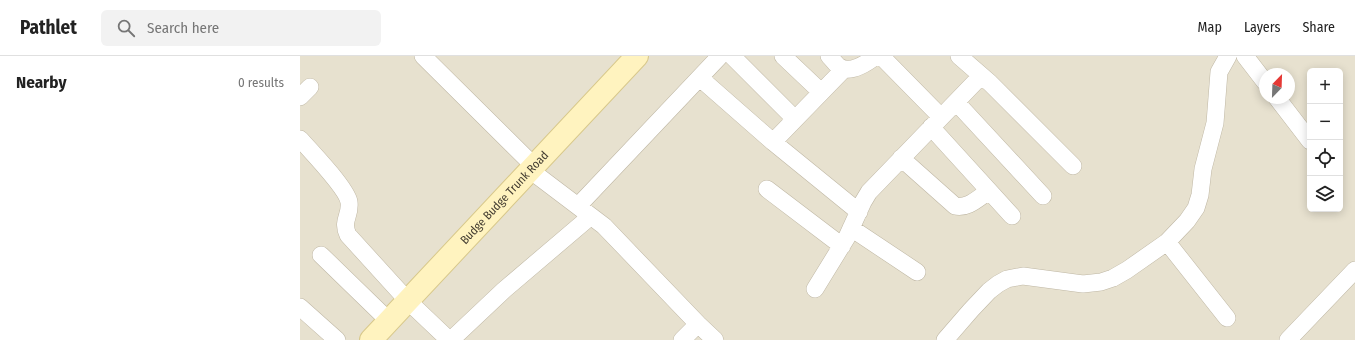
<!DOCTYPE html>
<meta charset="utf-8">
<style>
body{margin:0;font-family:"Fira Sans Condensed",sans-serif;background:#f2f2f2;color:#222}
.controls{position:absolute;right:12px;top:12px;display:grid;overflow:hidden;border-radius:6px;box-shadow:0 2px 10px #0003}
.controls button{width:36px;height:36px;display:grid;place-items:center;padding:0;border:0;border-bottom:1px solid #e0e0e0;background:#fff;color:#222;font:20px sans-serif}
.compass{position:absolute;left:959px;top:12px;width:36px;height:36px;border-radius:50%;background:#fff;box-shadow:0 2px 10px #0003;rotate:23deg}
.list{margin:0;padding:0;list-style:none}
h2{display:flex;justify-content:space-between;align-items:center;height:52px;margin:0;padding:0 16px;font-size:17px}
h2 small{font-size:13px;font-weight:400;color:#767676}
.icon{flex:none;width:22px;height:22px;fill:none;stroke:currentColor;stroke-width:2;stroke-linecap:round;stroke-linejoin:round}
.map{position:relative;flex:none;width:1055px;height:284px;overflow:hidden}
header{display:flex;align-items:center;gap:24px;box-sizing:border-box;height:56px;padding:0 20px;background:#fff;border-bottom:1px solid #e0e0e0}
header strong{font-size:19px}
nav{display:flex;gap:22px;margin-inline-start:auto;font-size:14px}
.search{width:280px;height:36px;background:#f2f2f2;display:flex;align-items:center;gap:10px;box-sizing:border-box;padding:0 14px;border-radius:6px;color:#767676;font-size:15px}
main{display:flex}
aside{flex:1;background:#fff}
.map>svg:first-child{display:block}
.residential{fill:#e7e1cf;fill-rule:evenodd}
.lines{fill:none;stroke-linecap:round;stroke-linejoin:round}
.street-casing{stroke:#bfb7a4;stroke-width:18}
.secondary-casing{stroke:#d8c88b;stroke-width:24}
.street{stroke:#fff;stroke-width:17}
.secondary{stroke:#fff3bf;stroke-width:22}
.labels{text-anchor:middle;stroke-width:3.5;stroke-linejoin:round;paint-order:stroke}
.street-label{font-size:12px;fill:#453e32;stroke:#fff}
</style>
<header>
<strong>Pathlet</strong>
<div class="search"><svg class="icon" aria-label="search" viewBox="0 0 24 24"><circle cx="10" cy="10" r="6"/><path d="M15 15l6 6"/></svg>Search here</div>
<nav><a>Map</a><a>Layers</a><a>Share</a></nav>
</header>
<main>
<aside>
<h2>Nearby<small>0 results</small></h2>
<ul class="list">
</ul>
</aside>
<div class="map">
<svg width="1055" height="284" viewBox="0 0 1055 284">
<rect width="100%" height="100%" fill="#f3efe1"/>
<path class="residential" d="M 0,0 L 1055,0 L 1055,284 L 0,284 ZM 1010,15 L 1040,15 L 1040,153 L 1010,153 ZM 965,18 L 989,18 L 989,42 L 965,42 Z"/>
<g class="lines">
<defs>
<path id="street" d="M 123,0 L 234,110
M 432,0 L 495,63
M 483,0 L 521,36
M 529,0 C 532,3 535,7 538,10 C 550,19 567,7 576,0
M 581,0 L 641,61
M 659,0 L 690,27 L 773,110
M 945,0 L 965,26
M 400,22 L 473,86 L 559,156
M 0,41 L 10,31
M 977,42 L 1010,85
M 656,46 L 743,140
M 631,71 L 712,160
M 0,83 C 11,95 47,133 49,146 C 51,160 41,164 48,179 L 108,245 L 149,284
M 473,86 L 544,13
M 601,102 L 655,150 C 668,153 678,142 689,135
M 230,114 L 304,170 L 398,268 L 415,284
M 467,133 L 542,190
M 278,150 L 420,0
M 551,172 L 617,216
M 867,186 L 927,262
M 21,199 L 89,265
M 515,233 L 547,181 L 563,146 L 569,136 L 681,20
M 0,251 L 37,284
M 151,284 L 204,234 L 291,160
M 382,284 L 398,268
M 645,284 L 671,254 L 689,235 L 698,228 L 707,223 L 723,220 L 783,228 L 801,226 L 813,222 L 827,214 L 867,186 L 887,165 L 896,152 L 900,139 L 903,113 L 915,67 L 919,16 L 928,0
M 988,284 L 1055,214"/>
<g id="secondary">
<path id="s1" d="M 71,284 L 337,0"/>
</g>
</defs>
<use href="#street" class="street-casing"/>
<use href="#secondary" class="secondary-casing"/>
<use href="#street" class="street"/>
<use href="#secondary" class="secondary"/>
</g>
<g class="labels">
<g class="street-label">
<text dy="4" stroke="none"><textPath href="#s1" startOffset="195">Budge Budge Trunk Road</textPath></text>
</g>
</g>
</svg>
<div class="controls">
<button>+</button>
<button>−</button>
<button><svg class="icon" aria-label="locate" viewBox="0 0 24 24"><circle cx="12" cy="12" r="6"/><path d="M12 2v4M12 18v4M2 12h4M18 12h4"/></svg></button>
<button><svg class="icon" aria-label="layers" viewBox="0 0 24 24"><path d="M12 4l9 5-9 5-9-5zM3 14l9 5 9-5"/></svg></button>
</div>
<svg class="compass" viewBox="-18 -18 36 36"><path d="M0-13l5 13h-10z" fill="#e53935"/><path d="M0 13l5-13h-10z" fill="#767676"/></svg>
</div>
</main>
